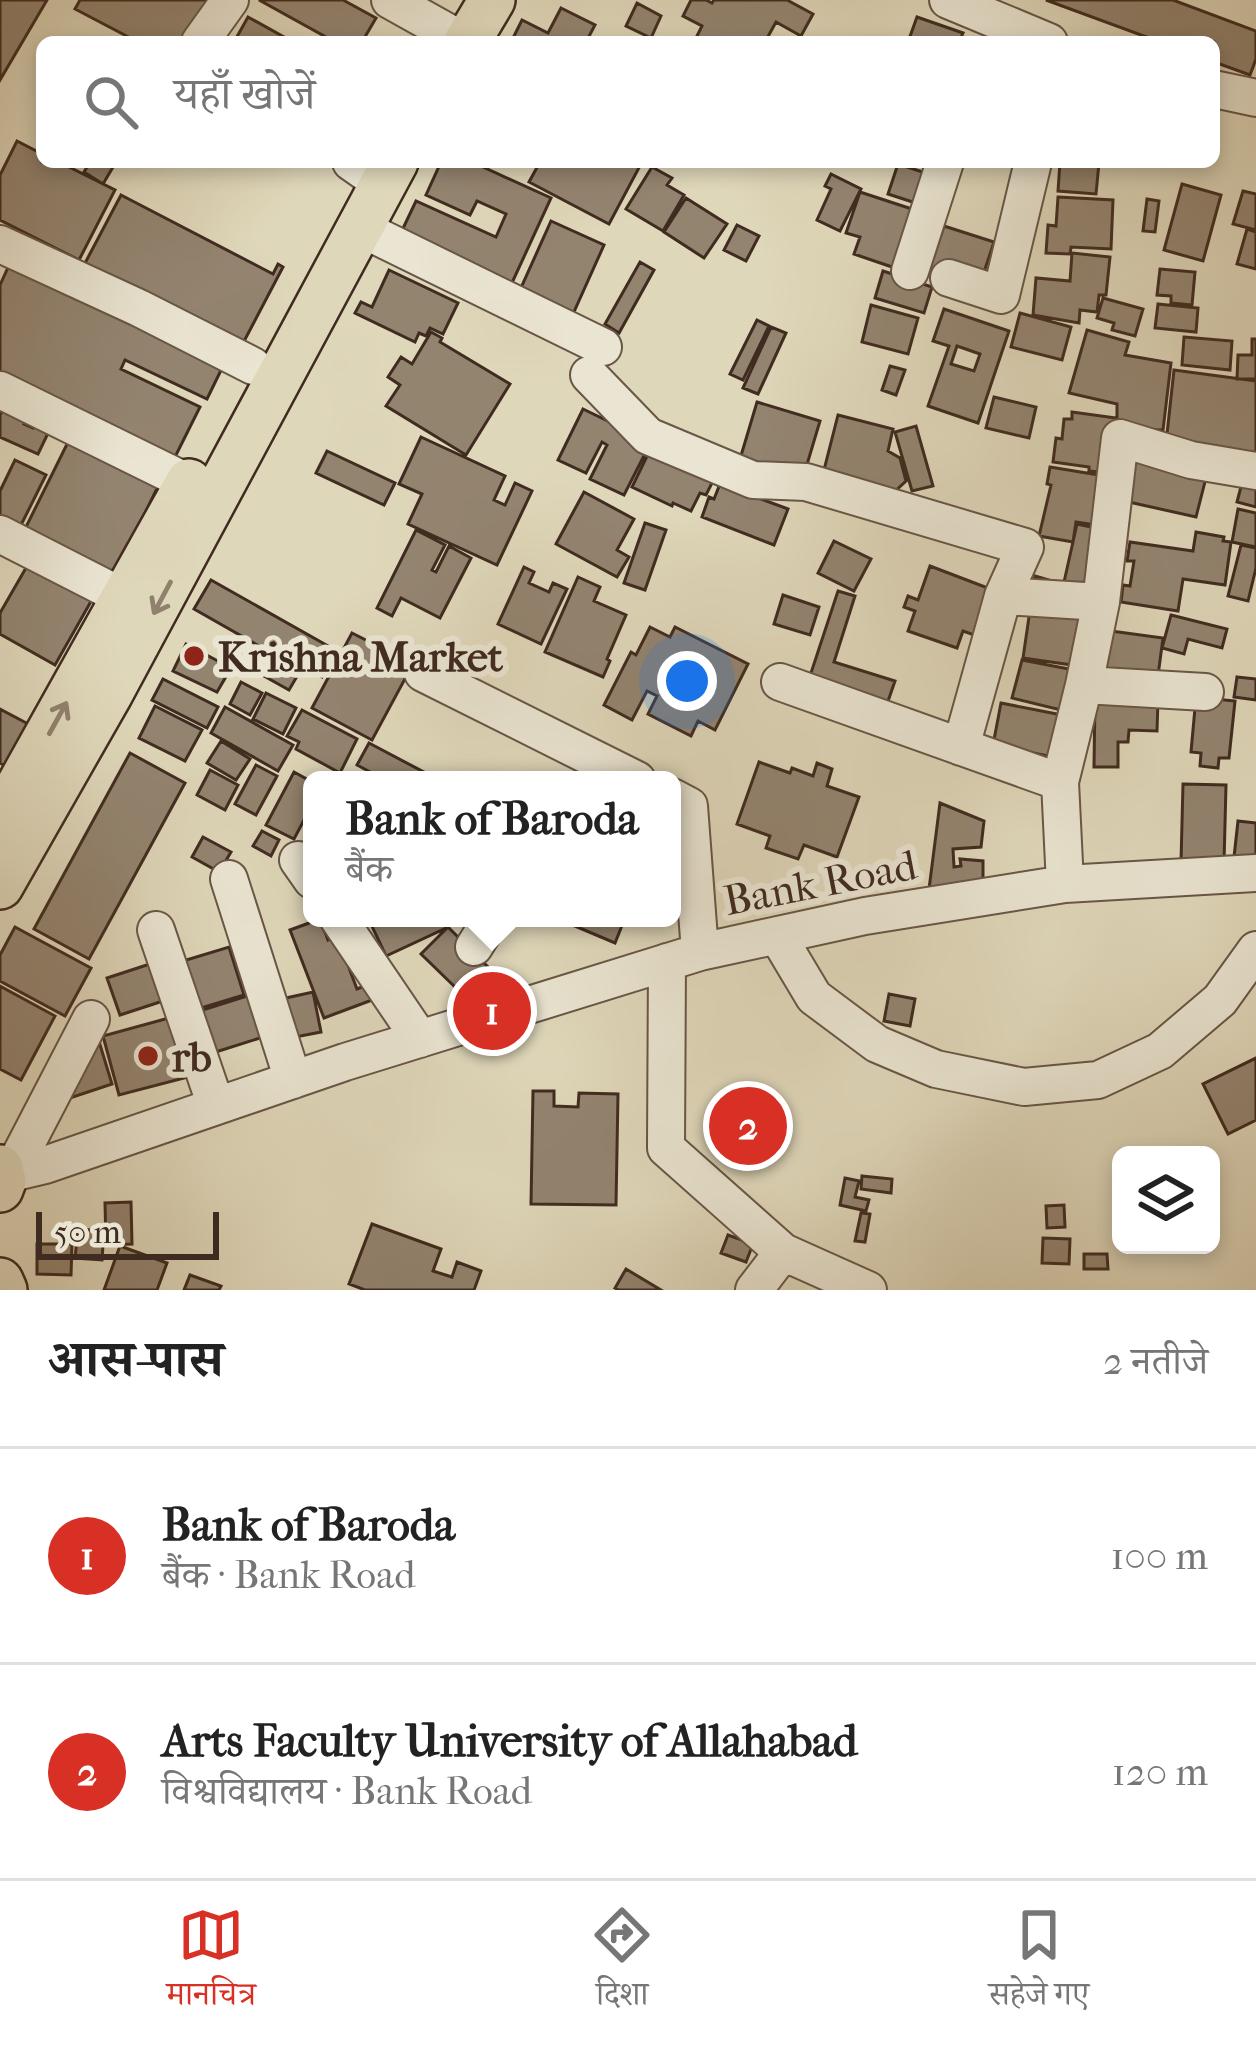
<!DOCTYPE html>
<html lang="hi">
<meta charset="utf-8">
<style>
body{margin:0;font-family:"IM FELL French Canon","Noto Serif Devanagari",serif;background:#f2f2f2;color:#222}
.controls{position:absolute;right:36px;bottom:36px;display:grid;overflow:hidden;border-radius:18px;box-shadow:0 6px 18px #0003}
.controls button{width:108px;height:108px;display:grid;place-items:center;padding:0;border:0;border-bottom:3px solid #e0e0e0;background:#fff;color:#222;font:60px sans-serif}
.scale{position:absolute;left:36px;bottom:30px;width:183px;box-sizing:border-box;padding-left:12px;border:6px solid #402b20;border-top:0;font-size:33px;line-height:42px;white-space:nowrap;color:#402b20;-webkit-text-stroke:9px #eae5d2;paint-order:stroke}
.you{position:absolute;left:687px;top:681px;width:42px;height:42px;margin:-30px;border:9px solid #fff;border-radius:50%;background:#1a73e8;box-shadow:0 0 0 18px #1a73e833}
.badge{display:grid;place-items:center;width:78px;height:78px;border-radius:50%;background:#d93025;color:#fff;font-size:39px;font-weight:700}
.pin{position:absolute;translate:-50% -50%;border:6px solid #fff;box-shadow:0 3px 12px #0006}
.popup{position:absolute;left:303px;top:771px;width:378px;height:156px;box-sizing:border-box;display:grid;place-content:center;border-radius:18px;background:#fff;filter:drop-shadow(0 3px 9px #0005);font-size:39px;white-space:nowrap;color:#767676}
.popup b{font-size:45px;color:#222}
.popup::after{content:'';position:absolute;left:50%;top:100%;margin-left:-24px;border:24px solid transparent;border-top-color:#fff}
.list{margin:0;padding:0;list-style:none}
h2{display:flex;justify-content:space-between;align-items:center;height:156px;margin:0;padding:0 48px;font-size:51px}
h2 small{font-size:39px;font-weight:400;color:#767676}
.list li{display:grid;grid-template-columns:78px 1fr auto;gap:36px;align-items:center;box-sizing:border-box;height:216px;padding:0 48px;border-top:3px solid #e0e0e0}
.list b{display:block;font-size:45px;white-space:nowrap}
.list p{margin:0;font-size:39px;white-space:nowrap;color:#767676}
.list em{font-size:39px;font-style:normal;color:#767676}
.icon{flex:none;width:66px;height:66px;fill:none;stroke:currentColor;stroke-width:2;stroke-linecap:round;stroke-linejoin:round}
.map{position:relative;flex:none;width:1256px;height:1290px;overflow:hidden}
.search{position:absolute;background:#fff;box-shadow:0 6px 18px #0003;left:36px;right:36px;top:36px;height:132px;display:flex;align-items:center;gap:30px;box-sizing:border-box;padding:0 42px;border-radius:18px;color:#767676;font-size:45px}
.sheet{height:588px;background:#fff}
nav{display:flex;justify-content:space-around;align-items:center;box-sizing:border-box;height:168px;border-top:3px solid #e0e0e0;background:#fff;font-size:33px;color:#767676}
nav a{display:grid;justify-items:center;gap:6px}
nav .on{color:#d93025}
.map>svg:first-child{display:block}
.building{fill:#938470;stroke:#402b20;stroke-width:3;fill-rule:evenodd}
.lines{fill:none;stroke-linecap:round;stroke-linejoin:round}
.minor-casing{stroke:#685646;stroke-width:40}
.major-casing{stroke:#402b20;stroke-width:50}
.minor{stroke:#eae5d2;stroke-width:36}
.major{stroke:#dfd7ba;stroke-width:45}
.oneway{stroke:#90816d}
.poi-dot{fill:#8f2418;stroke:#eae5d2;stroke-width:4.5}
.labels{text-anchor:middle;stroke-width:12;stroke-linejoin:round;paint-order:stroke}
.poi-label{font-size:42px;font-weight:bold;fill:#402b20;stroke:#eae5d2;text-anchor:start}
.street-label{font-size:42px;fill:#402b20;stroke:#eae5d2}
</style>
<div class="map">
<svg width="1256" height="1290" viewBox="0 0 1256 1290">
<rect width="100%" height="100%" fill="#dfd7ba"/>
<filter id="stains"><feTurbulence type="fractalNoise" baseFrequency=".00167" numOctaves="4"/><feColorMatrix values="0 0 0 0 .2 0 0 0 0 .09 0 0 0 0 .02 0 0 0 .5 -.17"/></filter>
<radialGradient id="worn" r=".72"><stop offset=".6" stop-color="#630" stop-opacity="0"/><stop offset="1" stop-color="#630" stop-opacity=".3"/></radialGradient>
<path class="building" d="M 0,0 L 47,0 L 0,80 Z
M 80,0 L 213,0 L 190,42 L 138,42 L 75,9 Z
M 259,0 L 343,0 L 376,18 L 362,42 L 335,42 Z
M 691,0 L 706,0 L 712,3 L 714,0 L 787,0 L 813,14 L 801,36 L 776,22 L 765,42 L 694,42 L 702,26 L 683,16 Z
M 1046,0 L 1173,0 L 1256,31 L 1256,59 L 1250,75 L 1214,62 L 1214,42 L 1160,42 Z
M 637,3 L 661,16 L 651,38 L 626,26 Z
M 561,8 L 595,25 L 586,42 L 511,42 L 522,20 L 548,33 Z
M 248,17 L 293,42 L 234,42 Z
M 917,17 L 963,33 L 959,42 L 908,42 Z
M 17,141 L 42,154 L 42,162 L 59,162 L 115,190 L 79,260 L 0,220 L 0,175 Z
M 90,162 L 116,162 L 103,184 L 84,172 Z
M 441,162 L 472,162 L 551,198 L 511,285 L 397,241 L 416,201 L 496,237 L 506,214 L 477,201 L 470,215 L 426,195 Z
M 540,162 L 642,162 L 609,224 L 529,182 Z
M 1060,162 L 1099,163 L 1096,194 L 1058,191 Z
M 898,164 L 935,176 L 925,206 L 888,194 Z
M 652,167 L 672,178 L 667,185 L 684,195 L 663,231 L 626,209 Z
M 831,174 L 861,189 L 840,231 L 817,220 L 831,189 L 825,186 Z
M 1182,184 L 1221,195 L 1203,261 L 1164,250 Z
M 1243,191 L 1256,194 L 1256,230 L 1233,224 Z
M 860,192 L 915,210 L 895,268 L 854,254 L 860,237 L 846,233 Z
M 121,195 L 273,274 L 278,264 L 283,267 L 241,347 L 84,265 Z
M 1058,197 L 1113,200 L 1111,249 L 1071,247 L 1070,254 L 1046,253 L 1048,225 L 1056,226 Z
M 686,198 L 727,224 L 704,258 L 664,232 Z
M 1147,199 L 1159,201 L 1155,232 L 1143,231 Z
M 551,221 L 604,245 L 573,314 L 520,290 Z
M 737,225 L 759,236 L 746,261 L 724,250 Z
M 944,226 L 994,242 L 984,272 L 949,260 L 945,273 L 930,268 Z
M 1247,229 L 1256,232 L 1256,269 L 1237,264 Z
M 1072,253 L 1110,257 L 1106,295 L 1099,295 L 1097,312 L 1080,310 L 1079,323 L 1033,315 L 1036,278 L 1070,281 Z
M 11,261 L 227,358 L 207,399 L 125,360 L 121,369 L 200,407 L 175,457 L 0,373 L 0,285 Z
M 640,262 L 654,270 L 619,333 L 605,324 Z
M 1160,269 L 1195,272 L 1192,305 L 1171,303 L 1171,296 L 1157,295 Z
M 389,270 L 458,303 L 443,334 L 430,328 L 426,336 L 419,333 L 415,342 L 355,313 L 361,302 L 372,307 Z
M 883,271 L 932,287 L 924,313 L 875,298 Z
M 1103,298 L 1143,309 L 1135,336 L 1112,330 L 1114,323 L 1097,318 Z
M 1158,304 L 1198,308 L 1196,332 L 1155,328 Z
M 871,305 L 918,318 L 908,354 L 862,342 Z
M 944,309 L 1009,331 L 978,423 L 928,406 L 949,346 L 933,341 ZM 957,346 L 980,354 L 974,371 L 951,364 Z
M 1020,313 L 1071,327 L 1062,360 L 1011,347 Z
M 757,320 L 769,326 L 743,380 L 730,374 Z
M 771,327 L 786,333 L 758,394 L 743,388 Z
M 1087,330 L 1129,342 L 1125,355 L 1171,363 L 1163,430 L 1117,429 L 1117,404 L 1069,393 Z
M 431,332 L 442,338 L 440,342 L 510,384 L 466,455 L 386,406 L 400,385 L 388,377 L 401,357 L 412,364 Z
M 1184,337 L 1232,341 L 1230,370 L 1182,365 Z
M 1252,339 L 1256,339 L 1256,379 L 1237,379 L 1238,355 L 1252,355 Z
M 890,366 L 905,370 L 896,395 L 882,390 Z
M 1174,370 L 1256,381 L 1256,458 L 1166,443 Z
M 994,397 L 1036,407 L 1029,438 L 986,428 Z
M 757,402 L 820,421 L 803,478 L 740,459 Z
M 5,405 L 28,416 L 24,424 L 33,428 L 37,419 L 52,425 L 38,454 L 0,437 L 0,415 Z
M 583,409 L 651,442 L 624,495 L 590,479 L 607,445 L 602,442 L 586,473 L 558,460 Z
M 1072,412 L 1116,418 L 1109,473 L 1089,471 L 1089,467 L 1053,462 L 1056,438 L 1062,439 L 1064,419 L 1072,419 Z
M 838,415 L 893,429 L 888,451 L 900,458 L 906,481 L 892,494 L 823,474 Z
M 916,426 L 933,486 L 912,491 L 895,432 Z
M 74,430 L 164,474 L 116,573 L 25,529 Z
M 421,437 L 505,476 L 494,500 L 505,505 L 515,483 L 532,491 L 497,565 L 408,524 L 422,494 L 399,484 Z
M 650,450 L 713,481 L 706,495 L 700,493 L 691,511 L 673,503 L 672,506 L 632,487 Z
M 1129,450 L 1209,466 L 1196,517 L 1120,500 Z
M 327,451 L 395,483 L 384,505 L 316,473 Z
M 15,460 L 46,475 L 21,525 L 0,515 L 0,491 Z
M 1050,467 L 1111,477 L 1102,526 L 1076,522 L 1073,542 L 1039,536 L 1051,485 L 1047,484 Z
M 1244,475 L 1256,478 L 1256,507 L 1237,502 Z
M 720,484 L 788,509 L 774,545 L 702,517 L 709,497 L 714,499 Z
M 584,492 L 634,519 L 617,550 L 629,557 L 617,577 L 556,544 Z
M 1238,509 L 1256,513 L 1256,547 L 1232,542 Z
M 645,523 L 666,530 L 645,590 L 624,583 Z
M 1077,524 L 1100,529 L 1087,587 L 1064,582 Z
M 416,530 L 445,545 L 432,570 L 436,572 L 449,546 L 471,558 L 440,618 L 401,598 L 392,616 L 377,608 Z
M 1196,532 L 1224,537 L 1223,541 L 1231,542 L 1225,585 L 1183,579 L 1178,611 L 1121,602 L 1123,585 L 1130,586 L 1134,561 L 1127,561 L 1130,542 L 1193,551 Z
M 834,541 L 871,559 L 854,591 L 818,573 Z
M 1241,545 L 1256,548 L 1256,568 L 1248,601 L 1228,596 Z
M 34,554 L 98,589 L 55,665 L 0,634 L 0,613 Z
M 930,566 L 1001,593 L 974,635 L 963,631 L 957,648 L 908,631 L 915,611 L 904,607 L 908,596 L 918,600 Z
M 524,567 L 534,572 L 529,583 L 549,592 L 553,583 L 567,589 L 541,644 L 498,624 Z
M 1035,576 L 1090,592 L 1079,666 L 1023,658 Z
M 578,577 L 600,587 L 594,601 L 626,615 L 607,659 L 610,661 L 603,677 L 545,652 Z
M 211,580 L 337,651 L 322,677 L 303,666 L 289,690 L 262,675 L 273,654 L 194,609 Z
M 838,591 L 855,596 L 834,662 L 895,681 L 887,704 L 809,679 Z
M 783,595 L 819,607 L 810,635 L 774,624 Z
M 1171,615 L 1227,629 L 1222,648 L 1188,639 L 1184,654 L 1162,648 Z
M 650,627 L 670,637 L 675,627 L 748,664 L 715,730 L 698,721 L 691,736 L 648,714 L 657,696 L 647,691 L 632,720 L 604,705 L 631,652 L 636,655 Z
M 1111,631 L 1163,638 L 1157,683 L 1105,676 Z
M 352,633 L 413,664 L 372,740 L 312,708 Z
M 186,644 L 231,668 L 217,692 L 173,671 Z
M 1022,660 L 1074,670 L 1065,711 L 1012,698 Z
M 1237,677 L 1256,679 L 1256,700 L 1234,697 Z
M 163,679 L 218,707 L 207,728 L 152,700 Z
M 241,682 L 262,693 L 250,715 L 230,704 Z
M 266,693 L 296,708 L 283,734 L 253,719 Z
M 1196,697 L 1235,701 L 1229,758 L 1219,758 L 1218,768 L 1200,766 L 1201,753 L 1191,752 Z
M 1095,699 L 1158,700 L 1157,731 L 1129,730 L 1128,742 L 1118,742 L 1118,767 L 1094,767 Z
M 1001,703 L 1072,717 L 1063,759 L 993,745 Z
M 155,706 L 202,730 L 185,761 L 139,738 Z
M 225,707 L 293,745 L 278,771 L 211,733 Z
M 0,709 L 34,727 L 11,769 L 0,763 Z
M 302,710 L 357,739 L 340,773 L 296,749 L 299,742 L 287,736 Z
M 221,741 L 250,759 L 236,780 L 207,763 Z
M 369,743 L 437,779 L 436,780 L 385,780 L 357,765 Z
M 130,753 L 185,783 L 89,959 L 34,929 Z
M 759,762 L 790,773 L 792,768 L 813,776 L 817,763 L 832,769 L 827,786 L 859,797 L 837,857 L 804,845 L 798,859 L 766,848 L 770,836 L 737,824 Z
M 256,765 L 277,776 L 256,815 L 235,804 Z
M 210,770 L 238,785 L 225,810 L 197,795 Z
M 294,772 L 312,782 L 312,805 L 294,839 L 266,825 Z
M 1183,784 L 1226,785 L 1224,863 L 1181,862 Z
M 940,803 L 984,821 L 981,847 L 953,849 L 954,867 L 961,866 L 960,859 L 983,861 L 983,885 L 929,889 Z
M 1238,821 L 1256,823 L 1256,869 L 1233,866 Z
M 262,831 L 279,840 L 271,856 L 253,846 Z
M 203,837 L 231,852 L 219,872 L 192,857 Z
M 368,918 L 441,918 L 446,928 L 386,956 Z
M 556,918 L 625,918 L 615,943 Z
M 320,919 L 328,940 L 337,936 L 357,989 L 367,985 L 372,1000 L 324,1018 L 290,930 Z
M 15,927 L 91,968 L 65,1016 L 0,981 L 0,955 Z
M 448,927 L 490,969 L 476,983 L 468,976 L 456,988 L 421,954 Z
M 229,947 L 244,995 L 188,1012 L 173,964 Z
M 153,963 L 166,1000 L 120,1015 L 107,978 Z
M 0,986 L 55,1016 L 21,1080 L 0,1069 Z
M 313,992 L 321,1032 L 285,1039 L 277,1000 Z
M 889,994 L 915,999 L 910,1026 L 884,1021 Z
M 250,995 L 263,1037 L 203,1056 L 190,1014 Z
M 176,1016 L 192,1076 L 119,1095 L 103,1036 Z
M 94,1025 L 112,1084 L 37,1109 Z
M 1256,1058 L 1256,1120 L 1228,1134 L 1203,1084 Z
M 533,1091 L 554,1091 L 554,1106 L 578,1107 L 579,1093 L 618,1094 L 616,1205 L 531,1204 Z
M 862,1176 L 892,1179 L 891,1193 L 861,1189 Z
M 845,1178 L 859,1181 L 855,1197 L 869,1200 L 866,1211 L 840,1205 Z
M 131,1202 L 132,1244 L 106,1245 L 105,1203 Z
M 1064,1205 L 1065,1227 L 1047,1228 L 1046,1206 Z
M 861,1213 L 870,1214 L 865,1242 L 855,1241 Z
M 372,1224 L 441,1249 L 433,1271 L 452,1277 L 457,1262 L 481,1271 L 474,1290 L 365,1290 L 349,1284 Z
M 78,1229 L 104,1231 L 102,1260 L 75,1258 Z
M 728,1235 L 753,1244 L 746,1262 L 721,1253 Z
M 1043,1238 L 1070,1239 L 1069,1264 L 1042,1263 Z
M 37,1244 L 72,1244 L 71,1275 L 37,1274 Z
M 120,1246 L 167,1263 L 157,1290 L 104,1290 Z
M 1084,1254 L 1107,1254 L 1108,1269 L 1084,1269 Z
M 626,1269 L 661,1290 L 619,1290 L 615,1288 Z
M 190,1275 L 221,1286 L 219,1290 L 184,1290 Z"/>
<g class="lines">
<defs>
<path id="minor" d="M 390,0 L 449,33
M 948,0 L 1049,42
M 200,42 L 230,0
M 1214,89 L 1256,98
M 351,162 L 371,176
M 360,228 L 603,347
M 0,244 L 139,308 L 253,366
M 910,271 L 945,162
M 949,278 L 1001,295 L 1033,162
M 589,375 L 648,436 L 753,480 L 806,482 L 1025,547 L 1003,596 L 961,747
M 0,390 L 189,483
M 0,534 L 125,598
M 1003,596 L 1101,602
M 423,673 L 637,780
M 780,682 L 1060,782
M 1084,685 L 1205,692
M 672,797 L 689,806 L 700,952
M 298,860 L 312,880
M 229,879 L 293,1080
M 1065,884 L 1060,782 L 1084,685 L 1101,602 L 1120,438 L 1191,460 L 1256,471
M 338,918 L 420,1039
M 156,930 L 216,1106
M 777,935 L 814,997 L 877,1044 L 936,1069 L 1024,1087 L 1098,1080 L 1160,1051 L 1220,1000 L 1256,950
M 474,947 L 492,918
M 667,962 L 666,1148 L 783,1252 L 868,1290
M 11,1173 L 91,1019
M 3,1175 L 45,1165 L 345,1062 L 700,952 L 865,916 L 1065,884 L 1256,873
M 754,1290 L 783,1252"/>
<path id="major" d="M 467,42 L 492,0
M 0,820 L 189,482
M 0,886 L 110,693 L 395,162
M 0,1168 L 3,1181 L 0,1189
M 0,1281 L 4,1290"/>
</defs>
<use href="#minor" class="minor-casing"/>
<use href="#major" class="major-casing"/>
<use href="#minor" class="minor"/>
<use href="#major" class="major"/>
</g>
<defs><path id="oneway-shaft" d="M-6 0H5M1.5-3L5.5 0L1.5 3" fill="none" stroke-width="1.6" stroke-linecap="round" stroke-linejoin="round" transform="scale(3)"/></defs>
<g class="oneway">
<use href="#oneway-shaft" transform="translate(162 598) rotate(118)"/>
<use href="#oneway-shaft" transform="translate(58 718) rotate(-61)"/>
</g>
<g class="poi-dot">
<circle cx="194" cy="656" r="12"/>
<circle cx="148" cy="1056" r="12"/>
</g>
<g class="labels">
<g class="poi-label">
<text x="218" y="671">Krishna Market</text>
<text x="172" y="1071">rb</text>
</g>
<g class="street-label">
<text transform="translate(820 882) rotate(-11)" y="15">Bank Road</text>
</g>
</g>
<rect width="100%" height="100%" filter="url(#stains)"/>
<rect width="100%" height="100%" fill="url(#worn)"/>
</svg>
<div class="controls">
<button><svg class="icon" aria-label="layers" viewBox="0 0 24 24"><path d="M12 4l9 5-9 5-9-5zM3 14l9 5 9-5"/></svg></button>
</div>
<div class="scale">50 m</div>
<div class="you"></div>
<div class="pin badge" style="left:492px;top:1011px">1</div>
<div class="popup"><b>Bank of Baroda</b>बैंक</div>
<div class="pin badge" style="left:748px;top:1126px">2</div>
<div class="search"><svg class="icon" aria-label="search" viewBox="0 0 24 24"><circle cx="10" cy="10" r="6"/><path d="M15 15l6 6"/></svg>यहाँ खोजें</div>
</div>
<section class="sheet">
<h2>आस-पास<small>2 नतीजे</small></h2>
<ul class="list">
<li><span class="badge">1</span><div><b>Bank of Baroda</b><p>बैंक · Bank Road</p></div><em>100 m</em></li>
<li><span class="badge">2</span><div><b>Arts Faculty University of Allahabad</b><p>विश्वविद्यालय · Bank Road</p></div><em>120 m</em></li>
</ul>
</section>
<nav>
<a class="on"><svg class="icon" aria-label="map" viewBox="0 0 24 24"><path d="M3 6l6-2 6 2 6-2v14l-6 2-6-2-6 2zM9 4v14M15 6v14"/></svg>मानचित्र</a>
<a><svg class="icon" aria-label="directions" viewBox="0 0 24 24"><path d="M12 3l9 9-9 9-9-9zM9 14v-3h6M13 9l2 2-2 2"/></svg>दिशा</a>
<a><svg class="icon" aria-label="saved" viewBox="0 0 24 24"><path d="M7 4h10v16l-5-4-5 4z"/></svg>सहेजे गए</a>
</nav>
